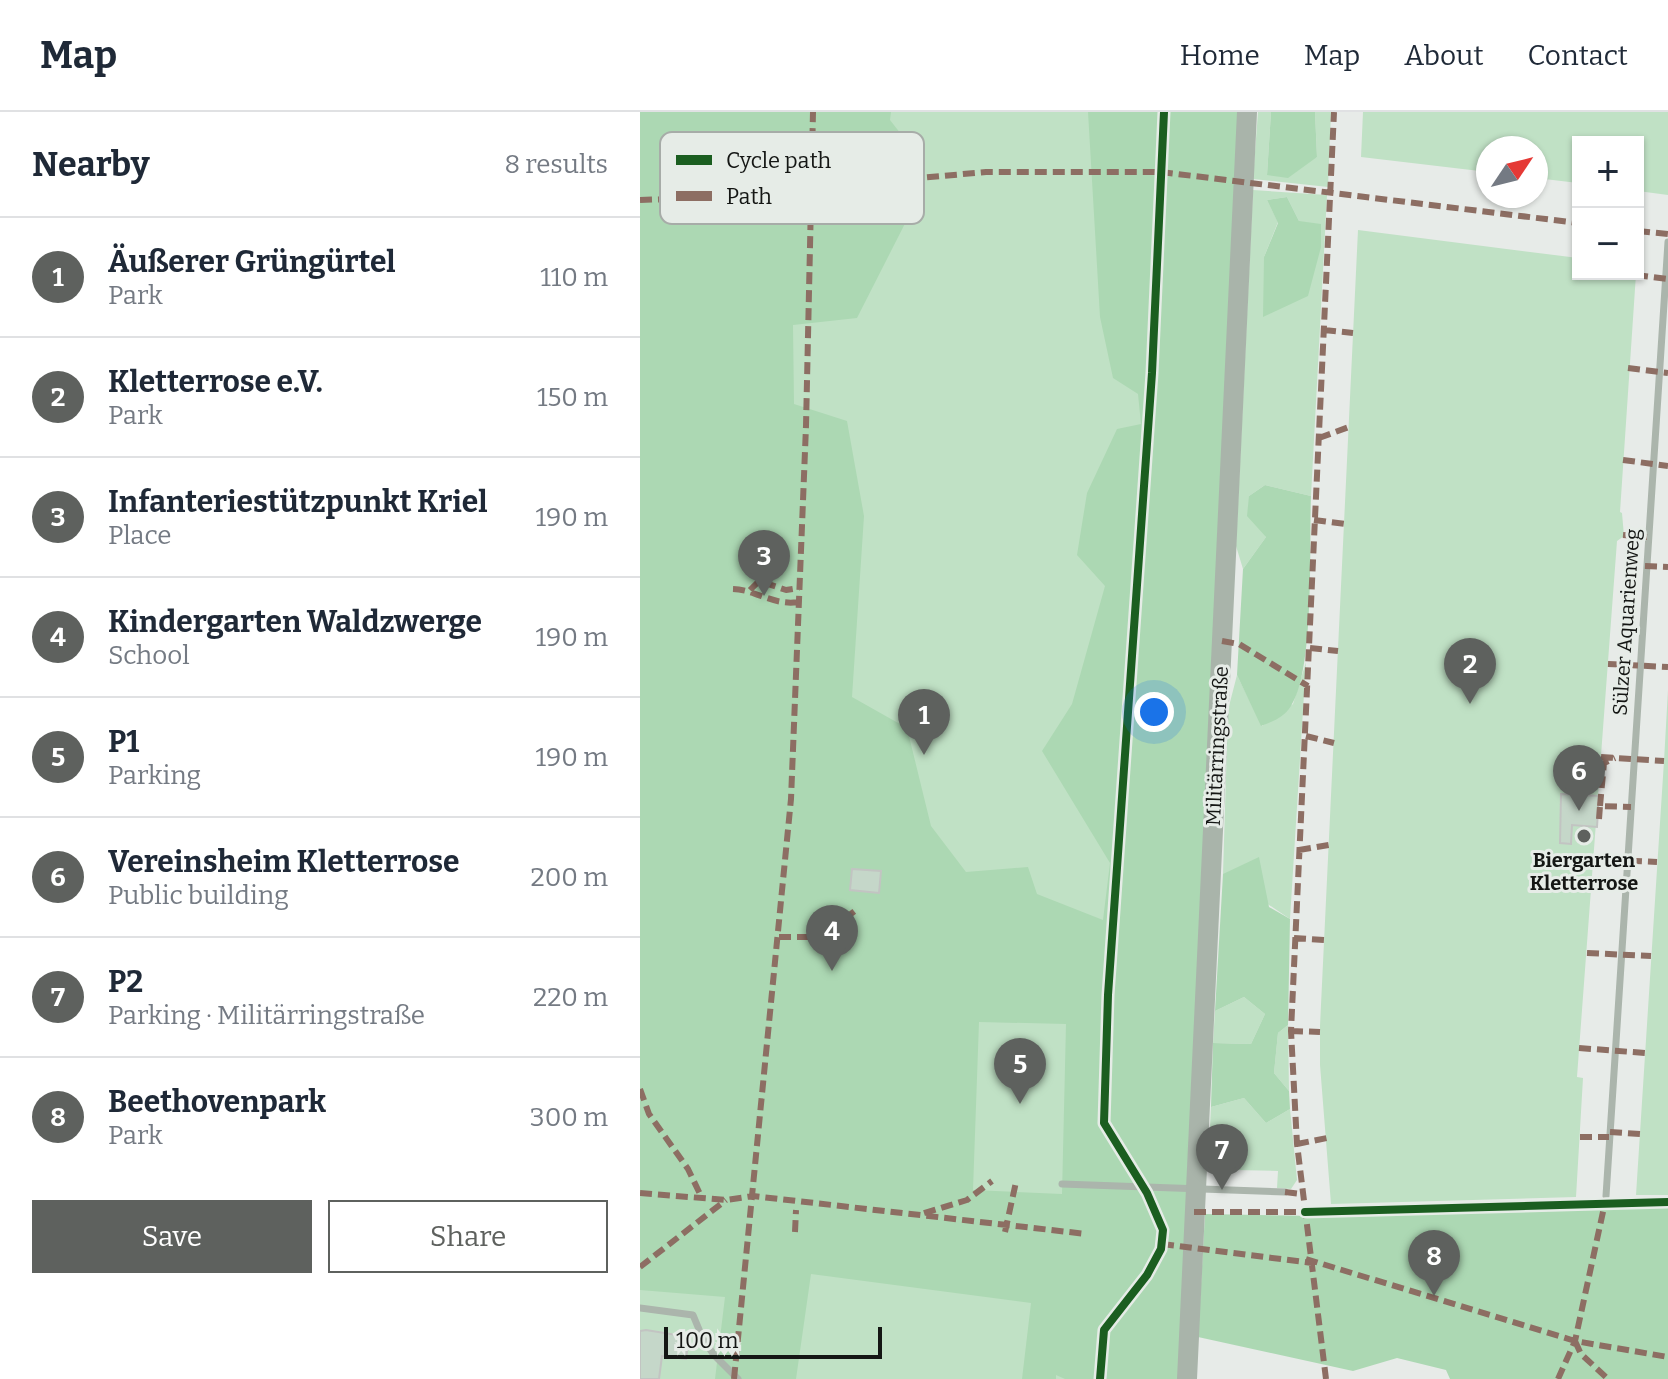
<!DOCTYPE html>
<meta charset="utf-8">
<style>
body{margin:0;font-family:Bitter,serif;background:#f2f2f3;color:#1f2937}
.controls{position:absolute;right:24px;top:24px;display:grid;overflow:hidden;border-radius:0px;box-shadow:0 2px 6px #0004}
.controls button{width:72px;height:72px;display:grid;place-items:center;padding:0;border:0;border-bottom:2px solid #e0e1e3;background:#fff;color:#1f2937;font:40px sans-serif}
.compass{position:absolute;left:836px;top:24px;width:72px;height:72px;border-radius:50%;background:#fff;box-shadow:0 2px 6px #0004;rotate:55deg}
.scale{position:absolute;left:24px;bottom:20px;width:218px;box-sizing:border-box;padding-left:8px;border:4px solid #141614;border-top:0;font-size:22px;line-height:28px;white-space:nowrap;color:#141614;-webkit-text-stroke:6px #e6ece7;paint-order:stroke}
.you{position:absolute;left:514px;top:600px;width:28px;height:28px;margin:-20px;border:6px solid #fff;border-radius:50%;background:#1a73e8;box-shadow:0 0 0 12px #1a73e833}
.badge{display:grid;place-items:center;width:52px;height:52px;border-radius:50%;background:#5e615e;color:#fff;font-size:26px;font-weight:700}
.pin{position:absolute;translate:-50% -66px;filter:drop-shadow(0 2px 4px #0008)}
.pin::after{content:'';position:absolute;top:42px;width:28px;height:24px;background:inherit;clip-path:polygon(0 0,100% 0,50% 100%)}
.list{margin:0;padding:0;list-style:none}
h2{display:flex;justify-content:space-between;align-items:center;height:104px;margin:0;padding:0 32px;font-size:34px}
h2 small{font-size:26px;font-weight:400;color:#747a83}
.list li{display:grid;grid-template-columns:52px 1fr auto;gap:24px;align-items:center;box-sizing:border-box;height:120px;padding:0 32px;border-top:2px solid #e0e1e3}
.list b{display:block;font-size:30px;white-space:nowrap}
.list p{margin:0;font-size:26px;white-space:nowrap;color:#747a83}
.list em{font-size:26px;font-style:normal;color:#747a83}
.actions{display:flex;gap:16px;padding:24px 32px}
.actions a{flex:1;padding:18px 0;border:2px solid #5e615e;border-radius:0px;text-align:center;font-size:28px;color:#5e615e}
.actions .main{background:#5e615e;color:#fff}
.map{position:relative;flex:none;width:1028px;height:1267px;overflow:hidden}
header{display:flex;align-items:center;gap:48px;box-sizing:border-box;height:112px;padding:0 40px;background:#fff;border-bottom:2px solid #e0e1e3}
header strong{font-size:38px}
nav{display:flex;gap:44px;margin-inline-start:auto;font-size:28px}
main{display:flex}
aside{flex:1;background:#fff}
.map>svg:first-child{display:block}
.green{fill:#c0e1c5;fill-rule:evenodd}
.forest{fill:#acd8b3;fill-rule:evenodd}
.building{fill:#c5d7c9;stroke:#c2c4c2;stroke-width:2}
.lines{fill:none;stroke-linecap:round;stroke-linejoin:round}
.service{stroke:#abb5ac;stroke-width:7}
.secondary{stroke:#a9b4aa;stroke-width:20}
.quiet{stroke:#8d6e63;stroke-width:6;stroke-dasharray:12 6;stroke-linecap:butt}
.cycleway-casing{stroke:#e6ece7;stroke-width:13}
.cycleway{stroke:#1b5e20;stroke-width:8}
.poi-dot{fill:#5e615e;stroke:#e6ece7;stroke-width:3}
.labels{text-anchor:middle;stroke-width:6;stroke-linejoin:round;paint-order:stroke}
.street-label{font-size:20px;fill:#141614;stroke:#e6ece7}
.poi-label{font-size:20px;font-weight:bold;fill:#141614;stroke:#e6ece7}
.key{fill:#e6ece7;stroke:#a7aca8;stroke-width:2}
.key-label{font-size:22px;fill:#141614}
</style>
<header>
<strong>Map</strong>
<nav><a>Home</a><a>Map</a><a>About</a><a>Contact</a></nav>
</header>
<main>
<aside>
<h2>Nearby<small>8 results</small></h2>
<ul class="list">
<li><span class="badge">1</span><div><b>Äußerer Grüngürtel</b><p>Park</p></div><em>110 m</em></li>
<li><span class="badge">2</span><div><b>Kletterrose e.V.</b><p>Park</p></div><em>150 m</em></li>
<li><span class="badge">3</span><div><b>Infanteriestützpunkt Kriel</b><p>Place</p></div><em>190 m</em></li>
<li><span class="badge">4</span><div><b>Kindergarten Waldzwerge</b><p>School</p></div><em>190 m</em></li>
<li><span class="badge">5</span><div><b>P1</b><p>Parking</p></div><em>190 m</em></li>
<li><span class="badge">6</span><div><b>Vereinsheim Kletterrose</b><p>Public building</p></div><em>200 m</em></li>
<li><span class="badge">7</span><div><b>P2</b><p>Parking · Militärringstraße</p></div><em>220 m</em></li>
<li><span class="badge">8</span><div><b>Beethovenpark</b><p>Park</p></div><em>300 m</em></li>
</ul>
<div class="actions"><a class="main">Save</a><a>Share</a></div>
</aside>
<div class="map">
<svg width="1028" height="1267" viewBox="0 0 1028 1267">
<rect width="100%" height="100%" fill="#e7ebe8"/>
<path class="green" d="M 0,0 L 598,0 L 538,1267 L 0,1267 Z
M 618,0 L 631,0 L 627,63 L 677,45 L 675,0 L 691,0 L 688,75 L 613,67 Z
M 723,0 L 1028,0 L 1028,83 L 998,79 L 998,30 L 938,30 L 938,71 L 896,66 L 896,36 L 848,36 L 848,60 L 721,45 Z
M 613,78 L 687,83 L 671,384 L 625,373 L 609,384 L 626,425 L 603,457 L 596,434 ZM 647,85 L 659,109 L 624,145 L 638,110 L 627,88 Z
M 718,118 L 938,146 L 938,162 L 996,162 L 980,400 L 982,401 L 984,424 L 977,429 L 937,965 L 943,966 L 936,1085 L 691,1092 L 680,953 L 680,914 Z
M 666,550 L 650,807 L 583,762 L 588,598 L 597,563 L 622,614 L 653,592 Z
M 1028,578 L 1028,1083 L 996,1083 L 1024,649 Z
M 604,885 L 625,902 L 611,932 L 573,931 L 575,899 Z
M 648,913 L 649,979 L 634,961 L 638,921 Z
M 604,986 L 626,1011 L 650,997 L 657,1068 L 651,1077 L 637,1076 L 638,1059 L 594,1058 L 586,1027 L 569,1035 L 571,995 Z"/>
<path class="forest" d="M 0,0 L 251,0 L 250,8 L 282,49 L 279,84 L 217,206 L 153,213 L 154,292 L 207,309 L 224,404 L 212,585 L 267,616 L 291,714 L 326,760 L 388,755 L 397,782 L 463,808 L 470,751 L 402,639 L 432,592 L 465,474 L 437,443 L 447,381 L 477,317 L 501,312 L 498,282 L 473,266 L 460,205 L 448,0 L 598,0 L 538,1267 L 425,1267 L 416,1263 L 416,1267 L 382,1267 L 391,1191 L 171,1162 L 156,1267 L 75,1267 L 85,1185 L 0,1178 ZM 339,910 L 426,912 L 422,1082 L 333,1078 Z
M 631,0 L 675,0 L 677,45 L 648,66 L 627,63 Z
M 647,85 L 659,109 L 681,112 L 681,135 L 668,184 L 623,205 L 624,145 L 638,111 L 627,88 Z
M 625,373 L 671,384 C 669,432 675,557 651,594 C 643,606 634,609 621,614 L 597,563 L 603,457 L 626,425 L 607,404 L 609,384 Z
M 619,745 L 629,795 L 650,807 L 648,913 L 638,921 L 634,961 L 649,979 L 650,997 L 626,1011 L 604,986 L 571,995 L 573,931 L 611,932 L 625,902 L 604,885 L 575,899 L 583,762 Z
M 1028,1089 L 1028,1267 L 810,1267 L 806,1258 L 757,1246 L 713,1259 L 558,1225 L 565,1102 L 678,1104 Z"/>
<path class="building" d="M 921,682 L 959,684 L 957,715 L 932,713 L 931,732 L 920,731 Z
M 212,757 L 241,759 L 239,781 L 210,778 Z
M 6,1218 L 49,1225 L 46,1247 L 22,1244 L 19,1267 L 0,1267 L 0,1219 Z"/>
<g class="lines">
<path class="service" d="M 422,1072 L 645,1080
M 966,1084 L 1028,130
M 0,1196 L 53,1203 L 63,1227 L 74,1243 L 98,1267"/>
<path class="secondary" d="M 547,1267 L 607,0"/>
<path class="quiet" d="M 0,88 L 60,86 L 346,60 L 521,60 L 938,111
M 998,119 L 1028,122
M 996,163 L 1028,167
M 684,218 L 713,221
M 988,256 L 1028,261
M 679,326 L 709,315
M 983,348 L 1028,354
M 674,408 L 705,412
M 983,423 L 1007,425
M 1005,454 L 1028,455
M 93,477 C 117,478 133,494 159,490
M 110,478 L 119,469 L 146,478 L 159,476
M 582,529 L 599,532 L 668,574
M 670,536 L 698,539
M 968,552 L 1028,555
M 666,624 L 694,631
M 961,645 L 1024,649
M 960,694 L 964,651 L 975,646
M 959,707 L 960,694 L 991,695
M 659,738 L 689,733
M 954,747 L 1017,750
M 139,825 L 181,825 L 216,798
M 654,826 L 685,828
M 947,841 L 1011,844
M 651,919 L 680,920
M 939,936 L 1005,941
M 0,977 L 9,1002 L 48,1057 L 61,1084
M 970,1020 L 1000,1022
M 940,1025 L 969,1025
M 657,1032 L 687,1026
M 645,1080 L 662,1082
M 0,1081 L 86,1088 L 113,1084 L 446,1122
M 554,1100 L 665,1100
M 284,1101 L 327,1088 L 352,1069
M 155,1120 L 156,1098
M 365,1120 L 376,1070
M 522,1132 L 672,1151
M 666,1147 L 935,1229 L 1028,1245
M 0,1155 L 86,1088
M 935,1229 L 941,1242 L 968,1267
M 94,1267 L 151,687 L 166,314 L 173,0
M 686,1267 L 657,1032 L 651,919 L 694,0
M 918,1267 L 935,1229 L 966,1086"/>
<defs>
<path id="cycleway" d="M 665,1100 L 1028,1090
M 460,1267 L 464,1218 L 507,1163 L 521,1137 L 523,1118 L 507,1081 L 464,1011 L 468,883 L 512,261 L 524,0"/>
</defs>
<use href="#cycleway" class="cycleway-casing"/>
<use href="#cycleway" class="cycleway"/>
</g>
<circle class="poi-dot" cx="944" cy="724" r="8"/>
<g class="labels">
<g class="street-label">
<text transform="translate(986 510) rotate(-86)" y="7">Sülzer Aquarienweg</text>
<text transform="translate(577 634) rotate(-87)" y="7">Militärringstraße</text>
</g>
<g class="poi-label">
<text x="944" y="755">Biergarten<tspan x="944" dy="23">Kletterrose</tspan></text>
</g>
</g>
<rect x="20" y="20" width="264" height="92" rx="12" class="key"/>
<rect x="36" y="43" width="36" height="10" fill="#1b5e20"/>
<rect x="36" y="79" width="36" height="10" fill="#8d6e63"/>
<g class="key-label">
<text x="86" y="56">Cycle path</text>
<text x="86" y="92">Path</text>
</g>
</svg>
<div class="controls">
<button>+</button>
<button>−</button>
</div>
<svg class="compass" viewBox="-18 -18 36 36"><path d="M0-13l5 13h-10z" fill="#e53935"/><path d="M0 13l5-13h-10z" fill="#747a83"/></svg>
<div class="scale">100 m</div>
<div class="you"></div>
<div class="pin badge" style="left:284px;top:643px">1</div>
<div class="pin badge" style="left:830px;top:592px">2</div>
<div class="pin badge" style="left:124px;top:484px">3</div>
<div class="pin badge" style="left:192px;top:859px">4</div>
<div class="pin badge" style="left:380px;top:992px">5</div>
<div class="pin badge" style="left:939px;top:699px">6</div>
<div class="pin badge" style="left:582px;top:1078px">7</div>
<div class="pin badge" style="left:794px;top:1184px">8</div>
</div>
</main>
